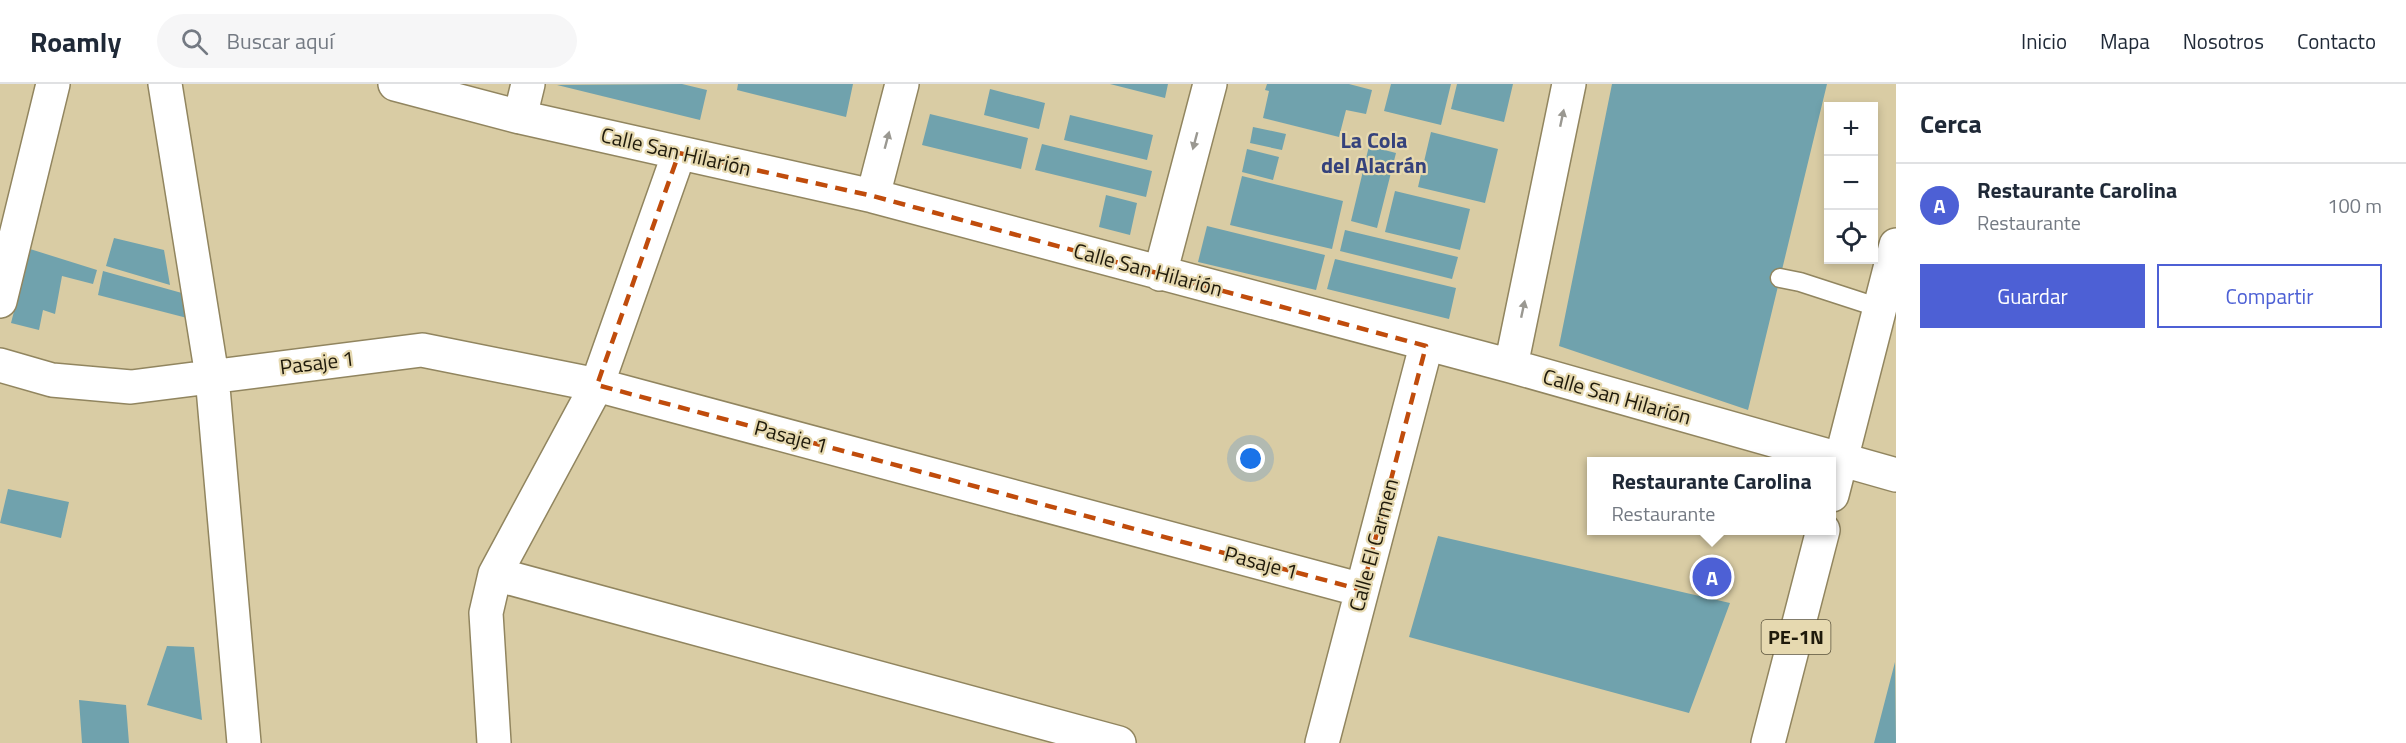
<!DOCTYPE html>
<html lang="es">
<meta charset="utf-8">
<style>
body{margin:0;font-family:"Titillium Web",sans-serif;background:#f6f6f7;color:#1f2937}
.controls{position:absolute;right:18px;top:18px;display:grid;overflow:hidden;border-radius:0px;box-shadow:0 3px 9px #0003}
.controls button{width:54px;height:54px;display:grid;place-items:center;padding:0;border:0;border-bottom:2px solid #e0e1e3;background:#fff;color:#1f2937;font:30px sans-serif}
.you{position:absolute;left:1251px;top:375px;width:21px;height:21px;margin:-15px;border:4px solid #fff;border-radius:50%;background:#1a73e8;box-shadow:0 0 0 9px #1a73e833}
.badge{display:grid;place-items:center;width:39px;height:39px;border-radius:50%;background:#4d60d5;color:#fff;font-size:20px;font-weight:700}
.pin{position:absolute;translate:-50% -50%;border:3px solid #fff;box-shadow:0 2px 6px #0006}
.popup{position:absolute;left:1587px;top:373px;width:249px;height:78px;box-sizing:border-box;display:grid;place-content:center;border-radius:0px;background:#fff;filter:drop-shadow(0 2px 4px #0005);font-size:20px;white-space:nowrap;color:#747a83}
.popup b{font-size:22px;color:#1f2937}
.popup::after{content:'';position:absolute;left:50%;top:100%;margin-left:-12px;border:12px solid transparent;border-top-color:#fff}
.list{margin:0;padding:0;list-style:none}
h2{display:flex;justify-content:space-between;align-items:center;height:78px;margin:0;padding:0 24px;font-size:26px}
h2 small{font-size:20px;font-weight:400;color:#747a83}
.list li{display:grid;grid-template-columns:39px 1fr auto;gap:18px;align-items:center;box-sizing:border-box;height:84px;padding:0 24px;border-top:2px solid #e0e1e3}
.list b{display:block;font-size:22px;white-space:nowrap}
.list p{margin:0;font-size:20px;white-space:nowrap;color:#747a83}
.list em{font-size:20px;font-style:normal;color:#747a83}
.actions{display:flex;gap:12px;padding:18px 24px}
.actions a{flex:1;padding:14px 0;border:2px solid #4d60d5;border-radius:0px;text-align:center;font-size:21px;color:#4d60d5}
.actions .main{background:#4d60d5;color:#fff}
.icon{flex:none;width:33px;height:33px;fill:none;stroke:currentColor;stroke-width:2;stroke-linecap:round;stroke-linejoin:round}
.map{position:relative;flex:none;width:1896px;height:659px;overflow:hidden}
header{display:flex;align-items:center;gap:36px;box-sizing:border-box;height:84px;padding:0 30px;background:#fff;border-bottom:2px solid #e0e1e3}
header strong{font-size:28px}
nav{display:flex;gap:33px;margin-inline-start:auto;font-size:21px}
.search{width:420px;height:54px;background:#f6f6f7;display:flex;align-items:center;gap:15px;box-sizing:border-box;padding:0 21px;border-radius:33px;color:#747a83;font-size:22px}
main{display:flex}
aside{flex:1;background:#fff}
.map>svg:first-child{display:block}
.building{fill:#70a2ad}
.lines{fill:none;stroke-linecap:round;stroke-linejoin:round}
.lane-casing{stroke:#91855f;stroke-width:21}
.street-casing{stroke:#91855f;stroke-width:36}
.highway-casing{stroke:#91855f;stroke-width:36}
.lane{stroke:#fff;stroke-width:18}
.street{stroke:#fff;stroke-width:33}
.highway{stroke:#fff;stroke-width:33}
.oneway{fill:#9a9891}
.marked{fill:none;stroke:#c04c0c;stroke-width:4.5;stroke-dasharray:12 8;stroke-linejoin:round}
.labels{text-anchor:middle;stroke-width:4.5;stroke-linejoin:round;paint-order:stroke}
.shield{fill:#e6d9b0;stroke:#5b533c;stroke-width:1.5}
.shield-label{font-size:20px;font-weight:bold;fill:#1f1a0b}
.street-label{font-size:21px;fill:#1f1a0b;stroke:#e6d9b0}
.neighbourhood-label{font-size:22px;font-weight:bold;fill:#35427c;stroke:#e6d9b0}
</style>
<header>
<strong>Roamly</strong>
<div class="search"><svg class="icon" aria-label="search" viewBox="0 0 24 24"><circle cx="10" cy="10" r="6"/><path d="M15 15l6 6"/></svg>Buscar aquí</div>
<nav><a>Inicio</a><a>Mapa</a><a>Nosotros</a><a>Contacto</a></nav>
</header>
<main>
<div class="map">
<svg width="1896" height="659" viewBox="0 0 1896 659">
<rect width="100%" height="100%" fill="#d9cca4"/>
<path class="building" d="M 682,0 L 707,6 L 700,36 L 557,1 Z
M 738,0 L 853,0 L 846,33 L 737,6 Z
M 1110,0 L 1168,0 L 1165,14 Z
M 1267,0 L 1349,0 L 1372,6 L 1366,30 L 1346,26 L 1339,53 L 1263,34 L 1269,7 L 1265,6 Z
M 1391,0 L 1451,0 L 1441,41 L 1384,27 Z
M 1457,0 L 1513,0 L 1504,38 L 1451,25 Z
M 1612,0 L 1827,0 L 1748,326 L 1559,262 Z
M 990,5 L 1045,19 L 1039,45 L 984,31 Z
M 930,30 L 1028,54 L 1021,85 L 922,61 Z
M 1070,31 L 1153,51 L 1147,76 L 1064,56 Z
M 1253,43 L 1286,50 L 1282,66 L 1250,59 Z
M 1431,48 L 1498,65 L 1485,119 L 1418,103 Z
M 1042,60 L 1152,87 L 1146,113 L 1035,86 Z
M 1369,62 L 1396,69 L 1377,144 L 1351,137 Z
M 1247,65 L 1279,73 L 1273,96 L 1242,88 Z
M 1242,92 L 1343,117 L 1332,165 L 1230,141 Z
M 1395,107 L 1470,125 L 1460,166 L 1385,148 Z
M 1106,111 L 1137,119 L 1130,151 L 1099,143 Z
M 1207,142 L 1325,171 L 1316,206 L 1198,178 Z
M 1345,146 L 1458,173 L 1452,195 L 1340,167 Z
M 114,154 L 164,166 L 170,201 L 106,182 Z
M 30,165 L 97,186 L 93,200 L 62,192 L 55,230 L 43,226 L 39,246 L 11,239 Z
M 1335,175 L 1456,204 L 1449,235 L 1327,205 Z
M 103,187 L 189,211 L 191,235 L 98,211 Z
M 8,405 L 69,418 L 61,454 L 0,439 Z
M 1438,452 L 1730,519 L 1689,629 L 1409,553 Z
M 167,562 L 194,563 L 202,636 L 147,621 Z
M 1895,578 L 1896,659 L 1874,659 Z
M 79,616 L 126,621 L 129,659 L 82,659 Z"/>
<g class="lines">
<defs>
<path id="lane" d="M 1780,194 L 1800,198 L 1880,224"/>
<path id="street" d="M 165,0 L 212,292 L 244,659
M 395,0 L 520,33 L 873,112 L 1511,282 L 1896,391
M 520,33 L 528,0
M 873,112 L 902,0
M 1160,190 L 1210,0
M 0,217 L 53,0
M 0,281 L 52,296 L 131,303 L 422,266 L 597,301 L 1362,506
M 1511,282 L 1569,0
M 495,490 L 1119,659
M 494,659 L 486,529 L 495,490 L 597,301 L 679,69
M 1322,659 L 1426,262"/>
<path id="highway" d="M 1832,411 L 1896,161
M 1768,659 L 1823,446"/>
</defs>
<use href="#lane" class="lane-casing"/>
<use href="#street" class="street-casing"/>
<use href="#highway" class="highway-casing"/>
<use href="#lane" class="lane"/>
<use href="#street" class="street"/>
<use href="#highway" class="highway"/>
</g>
<defs><path id="oneway-solid" d="M-6-.8H1V-3.2L6.5 0L1 3.2V.8H-6Z" transform="scale(1.5)"/></defs>
<g class="oneway">
<use href="#oneway-solid" transform="translate(1562 34) rotate(-78)"/>
<use href="#oneway-solid" transform="translate(887 56) rotate(-75)"/>
<use href="#oneway-solid" transform="translate(1195 57) rotate(105)"/>
<use href="#oneway-solid" transform="translate(1523 225) rotate(-78)"/>
</g>
<path class="marked" d="M 679,69 L 873,112 L 1426,262 L 1362,506 L 597,301 Z"/>
<g class="labels">
<rect class="shield" x="1761.5" y="536" width="69" height="34" rx="4.5"/>
<g class="shield-label">
<text x="1796" y="560">PE-1N</text>
</g>
<g class="street-label">
<text transform="translate(676 68) rotate(13)" y="7">Calle San Hilarión</text>
<text transform="translate(1148 186) rotate(15)" y="7">Calle San Hilarión</text>
<text transform="translate(317 279) rotate(-7)" y="7">Pasaje 1</text>
<text transform="translate(1617 313) rotate(16)" y="7">Calle San Hilarión</text>
<text transform="translate(791 353) rotate(15)" y="7">Pasaje 1</text>
<text transform="translate(1374 461) rotate(-75)" y="7">Calle El Carmen</text>
<text transform="translate(1261 479) rotate(15)" y="7">Pasaje 1</text>
</g>
<g class="neighbourhood-label">
<text x="1374" y="64">La Cola<tspan x="1374" dy="25">del Alacrán</tspan></text>
</g>
</g>
</svg>
<div class="controls">
<button>+</button>
<button>−</button>
<button><svg class="icon" aria-label="locate" viewBox="0 0 24 24"><circle cx="12" cy="12" r="6"/><path d="M12 2v4M12 18v4M2 12h4M18 12h4"/></svg></button>
</div>
<div class="you"></div>
<div class="pin badge" style="left:1712px;top:493px">A</div>
<div class="popup"><b>Restaurante Carolina</b>Restaurante</div>
</div>
<aside>
<h2>Cerca<small></small></h2>
<ul class="list">
<li><span class="badge">A</span><div><b>Restaurante Carolina</b><p>Restaurante</p></div><em>100 m</em></li>
</ul>
<div class="actions"><a class="main">Guardar</a><a>Compartir</a></div>
</aside>
</main>
